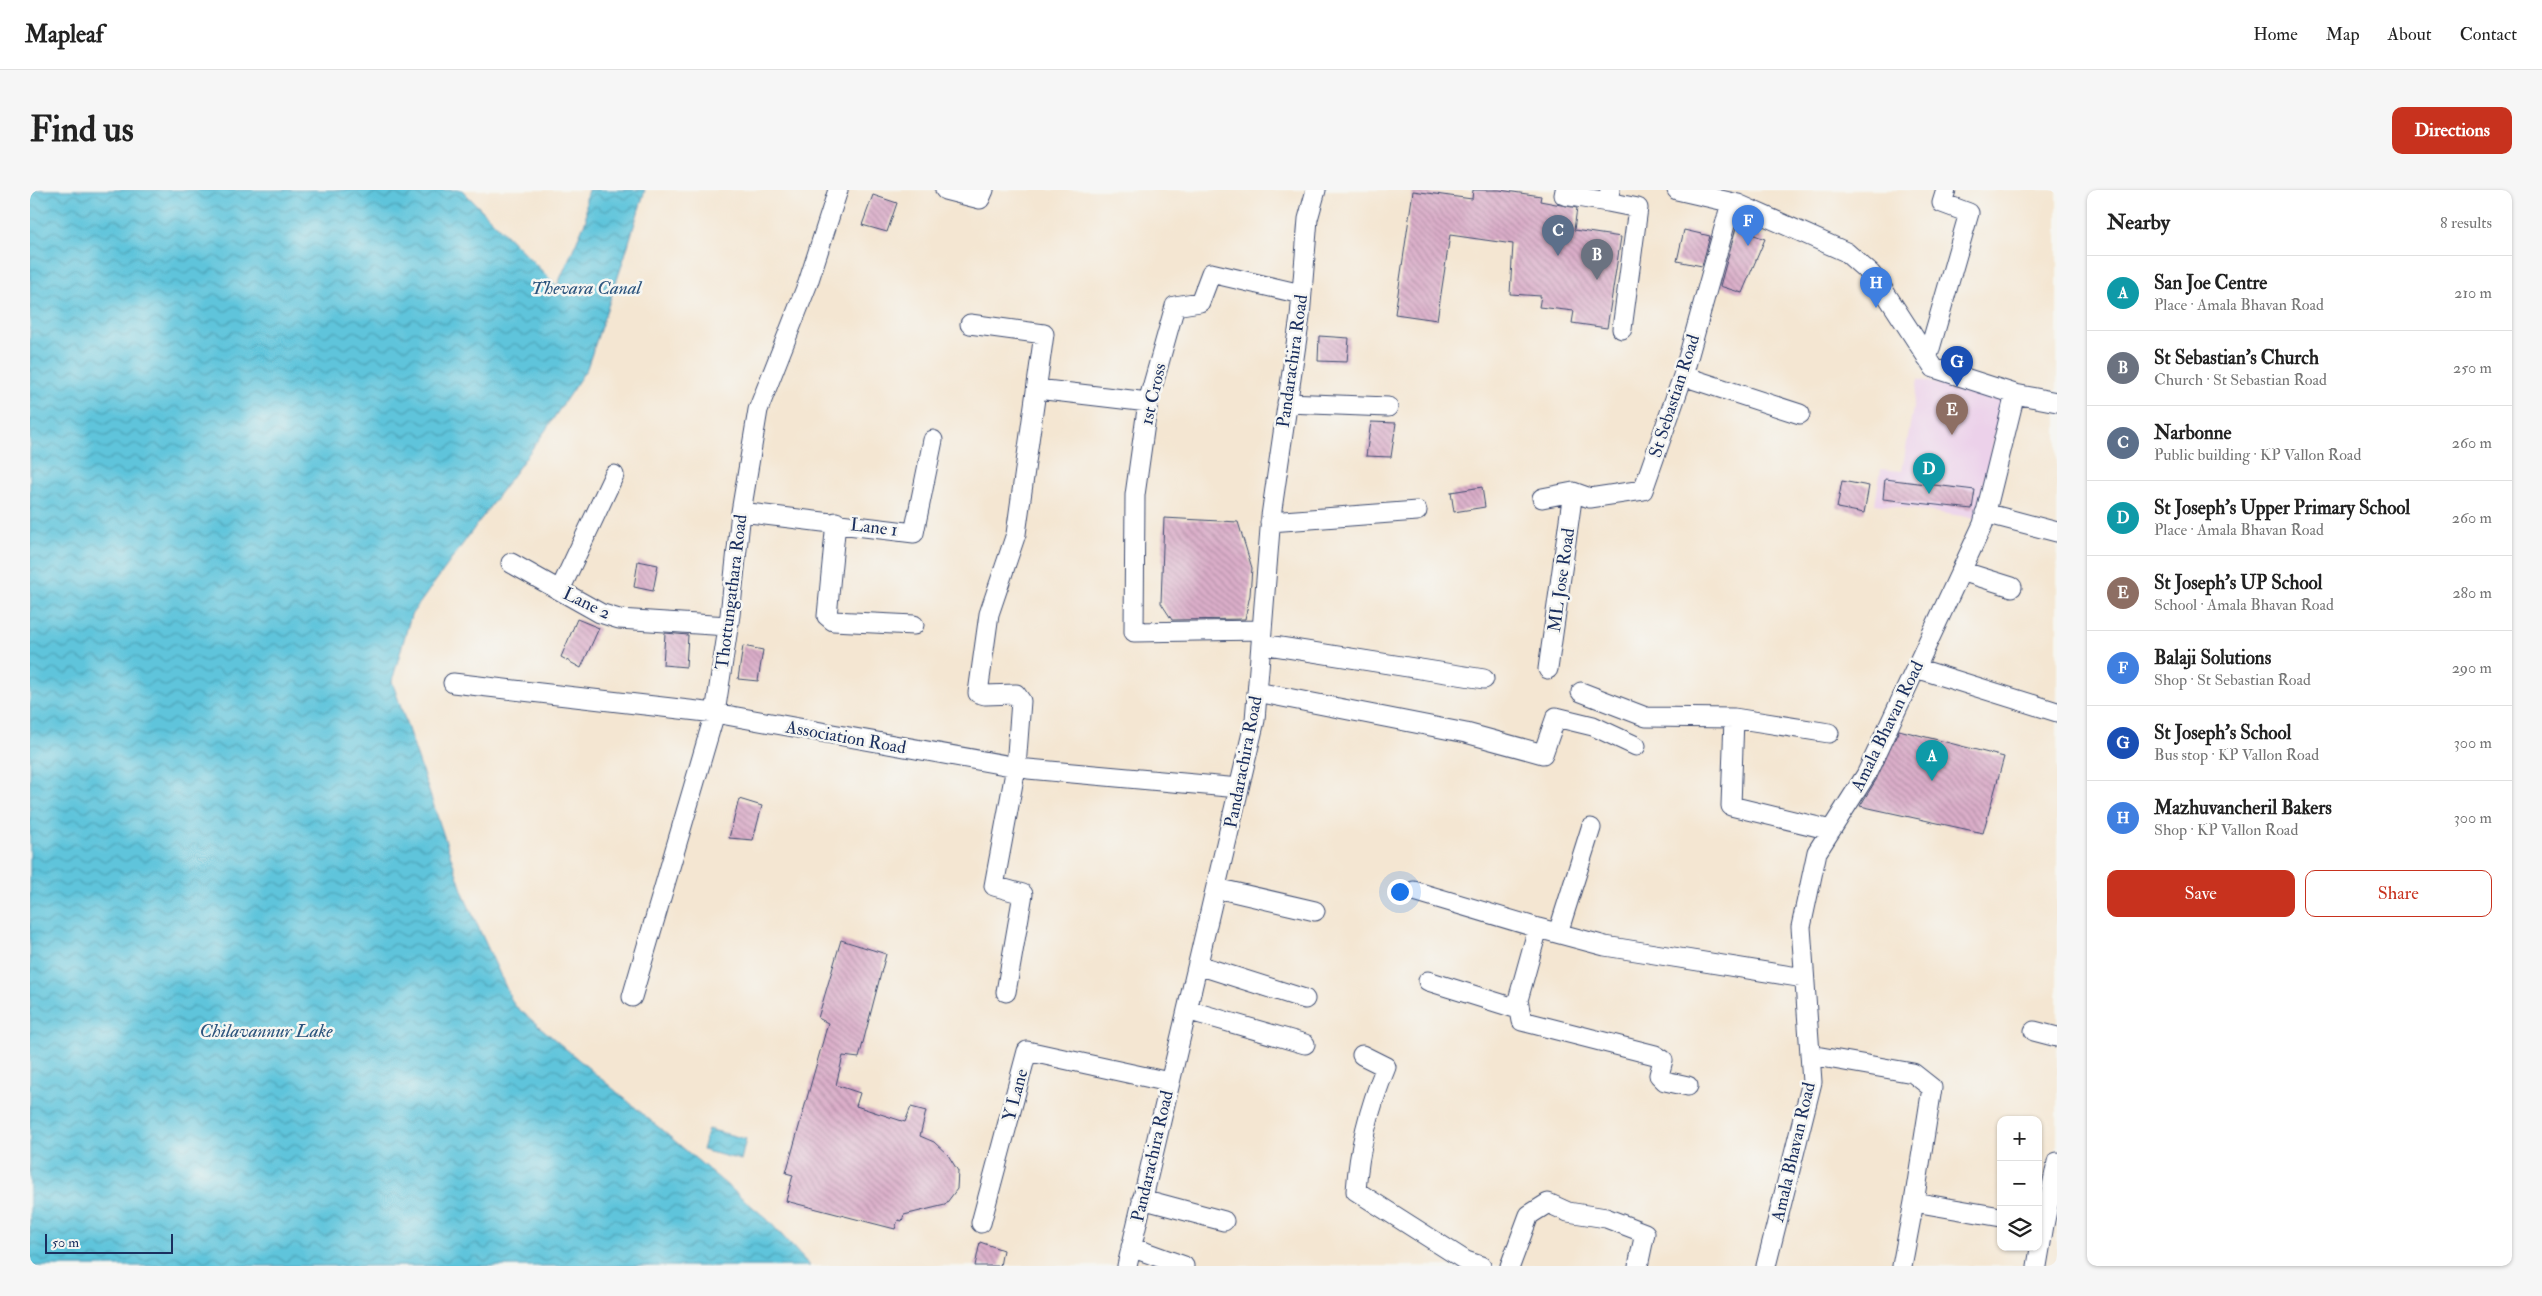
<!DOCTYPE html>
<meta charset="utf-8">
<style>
body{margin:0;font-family:"IM FELL Double Pica",serif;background:#f6f6f6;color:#222}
.controls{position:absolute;right:15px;bottom:15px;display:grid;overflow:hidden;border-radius:10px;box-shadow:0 1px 4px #0004}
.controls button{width:45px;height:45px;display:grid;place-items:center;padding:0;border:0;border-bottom:1px solid #e0e0e0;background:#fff;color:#222;font:25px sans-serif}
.scale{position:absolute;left:15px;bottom:12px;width:128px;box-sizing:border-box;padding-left:5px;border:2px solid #1b2f5e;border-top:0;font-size:14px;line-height:18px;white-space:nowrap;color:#1b2f5e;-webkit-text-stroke:4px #f6f6f2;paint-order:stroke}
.you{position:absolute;left:1369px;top:701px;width:18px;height:18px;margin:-12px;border:4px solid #fff;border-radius:50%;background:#1a73e8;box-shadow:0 0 0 8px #1a73e833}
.badge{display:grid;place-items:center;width:32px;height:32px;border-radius:50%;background:#c8321e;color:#fff;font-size:16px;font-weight:700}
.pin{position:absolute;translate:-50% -41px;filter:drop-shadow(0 1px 2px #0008)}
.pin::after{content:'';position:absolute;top:26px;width:18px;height:15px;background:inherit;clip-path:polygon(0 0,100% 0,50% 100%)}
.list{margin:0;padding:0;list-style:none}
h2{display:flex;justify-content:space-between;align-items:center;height:65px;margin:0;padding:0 20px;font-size:21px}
h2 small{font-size:16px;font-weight:400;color:#767676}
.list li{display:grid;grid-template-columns:32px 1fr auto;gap:15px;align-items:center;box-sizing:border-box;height:75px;padding:0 20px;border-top:1px solid #e0e0e0}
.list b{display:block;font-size:19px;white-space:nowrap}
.list p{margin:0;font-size:16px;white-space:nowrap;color:#767676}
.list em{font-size:16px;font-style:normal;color:#767676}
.actions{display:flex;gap:10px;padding:15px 20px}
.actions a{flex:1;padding:11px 0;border:1px solid #c8321e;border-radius:10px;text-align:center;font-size:18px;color:#c8321e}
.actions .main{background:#c8321e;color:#fff}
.icon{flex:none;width:28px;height:28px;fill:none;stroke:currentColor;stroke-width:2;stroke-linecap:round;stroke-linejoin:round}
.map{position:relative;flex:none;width:2027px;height:1076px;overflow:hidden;border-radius:10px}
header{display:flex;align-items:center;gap:30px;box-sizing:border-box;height:70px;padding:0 25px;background:#fff;border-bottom:1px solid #e0e0e0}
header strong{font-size:24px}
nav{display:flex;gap:28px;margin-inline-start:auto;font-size:18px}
.intro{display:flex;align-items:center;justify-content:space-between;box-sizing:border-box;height:120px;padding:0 30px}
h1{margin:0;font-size:35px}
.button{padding:12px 22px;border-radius:10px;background:#c8321e;color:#fff;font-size:18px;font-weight:700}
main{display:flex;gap:30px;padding:0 30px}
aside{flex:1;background:#fff;border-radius:10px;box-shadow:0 1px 4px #0004}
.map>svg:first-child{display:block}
.built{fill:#ecd1ea}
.water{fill:url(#water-waves);stroke:#3c7a9c}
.building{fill:url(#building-back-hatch)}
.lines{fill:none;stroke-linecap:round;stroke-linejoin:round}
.minor-casing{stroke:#3c4a6f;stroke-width:21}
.minor{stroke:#fff;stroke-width:19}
.labels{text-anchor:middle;stroke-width:5;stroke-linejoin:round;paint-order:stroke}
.street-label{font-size:18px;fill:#1b2f5e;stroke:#f6f6f2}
.water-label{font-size:19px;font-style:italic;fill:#2c547d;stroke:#f6f6f2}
</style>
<header>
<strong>Mapleaf</strong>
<nav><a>Home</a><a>Map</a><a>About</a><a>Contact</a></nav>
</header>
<div class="intro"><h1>Find us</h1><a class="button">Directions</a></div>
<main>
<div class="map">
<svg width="2027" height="1076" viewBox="0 0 2027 1076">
<defs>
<pattern id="water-waves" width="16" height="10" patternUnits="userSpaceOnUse" patternTransform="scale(1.25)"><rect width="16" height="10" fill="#5ec4db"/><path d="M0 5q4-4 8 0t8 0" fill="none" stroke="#4da0b5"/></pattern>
<pattern id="building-back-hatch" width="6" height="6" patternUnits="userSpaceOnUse" patternTransform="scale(1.25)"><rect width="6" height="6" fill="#dbaec9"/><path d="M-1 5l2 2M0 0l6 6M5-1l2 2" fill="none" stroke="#b18ea6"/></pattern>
</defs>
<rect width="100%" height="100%" fill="#f6f6f2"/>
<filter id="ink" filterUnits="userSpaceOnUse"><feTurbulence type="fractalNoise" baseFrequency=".02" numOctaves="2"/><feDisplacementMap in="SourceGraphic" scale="10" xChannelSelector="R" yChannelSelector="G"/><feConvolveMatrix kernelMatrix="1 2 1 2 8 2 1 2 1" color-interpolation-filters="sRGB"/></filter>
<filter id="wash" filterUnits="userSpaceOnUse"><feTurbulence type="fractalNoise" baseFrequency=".0096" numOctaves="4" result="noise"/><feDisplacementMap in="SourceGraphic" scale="20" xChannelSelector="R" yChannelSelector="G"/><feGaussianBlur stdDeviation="1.12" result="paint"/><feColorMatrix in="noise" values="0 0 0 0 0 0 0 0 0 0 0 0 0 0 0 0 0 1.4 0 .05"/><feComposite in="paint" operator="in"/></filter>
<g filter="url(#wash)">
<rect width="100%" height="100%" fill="#f4e6d2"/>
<path class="built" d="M 1888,189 L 1973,210 L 1946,328 L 1845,314 L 1851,279 L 1872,281 Z"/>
<path class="water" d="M 0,0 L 432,0 L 527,96 L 556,30 L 556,7 L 558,0 L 615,0 L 592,75 L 557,178 L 515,241 L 381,425 L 362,491 L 434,706 L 484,815 L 737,1029 L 780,1076 L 0,1076 Z
M 678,939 L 716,949 L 711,970 L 672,960 Z"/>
<g id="blocks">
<path class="building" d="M 1443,0 L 1469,0 L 1511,6 L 1510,11 L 1547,18 L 1544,40 L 1591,47 L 1577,138 L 1542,133 L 1544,121 L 1509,117 L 1511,106 L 1480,104 L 1483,54 L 1420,45 L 1407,130 L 1365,124 L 1383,1 L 1442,9 Z
M 843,5 L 867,13 L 857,42 L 832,35 Z
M 1706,38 L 1735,49 L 1712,103 L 1690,96 Z
M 1654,40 L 1680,46 L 1672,76 L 1647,71 Z
M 1289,146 L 1319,148 L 1317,172 L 1288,171 Z
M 1341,232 L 1366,233 L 1361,267 L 1336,266 Z
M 1855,289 L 1945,300 L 1942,319 L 1853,309 Z
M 1812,291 L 1839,296 L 1834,323 L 1807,318 Z
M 1452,297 L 1455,317 L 1424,322 L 1421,302 Z
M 1134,328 L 1208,332 L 1222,378 L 1220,405 L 1215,429 L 1142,430 L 1131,413 Z
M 608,371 L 628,375 L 623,401 L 604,397 Z
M 547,429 L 569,438 L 551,478 L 531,467 Z
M 635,443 L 658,445 L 656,477 L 633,475 Z
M 713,456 L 733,460 L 728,491 L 708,489 Z
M 1869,540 L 1974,567 L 1953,643 L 1830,616 L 1846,590 Z
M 709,609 L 732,616 L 723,650 L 699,648 Z
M 811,750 L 856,764 L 829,868 L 813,866 L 806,895 L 830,903 L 826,916 L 875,932 L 881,917 L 896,921 L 890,946 L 904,952 L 918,965 L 928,981 L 927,999 L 915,1015 L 874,1025 L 872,1031 L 868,1030 L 865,1039 L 756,1011 L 763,985 L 756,983 L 798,833 L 788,828 Z
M 950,1052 L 973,1060 L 970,1076 L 945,1076 Z"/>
</g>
</g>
<g filter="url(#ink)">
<use href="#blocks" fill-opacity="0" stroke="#3c4a6f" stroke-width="1"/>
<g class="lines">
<defs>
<path id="minor" d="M 915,0 L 950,9 L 954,0
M 1535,0 L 1534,5 L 1578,12
M 1580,0 L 1578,12 L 1608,18 L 1592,139
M 1647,0 L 1708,14 L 1816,62 L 1841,84 L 1854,101 L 1904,178 L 1985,204 L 2027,212
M 940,134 L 1014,144 L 986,344 L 959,424 L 948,503 L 955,505 L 986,504 L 991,511 L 986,577 L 964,696 L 993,704 L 976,802
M 1897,169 L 1939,23 L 1912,13 L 1916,0
M 1653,186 L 1770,224
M 1007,199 L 1118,212
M 1257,213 L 1358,217
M 1512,308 L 1543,302 L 1560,308 L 1613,300 L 1653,186 L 1701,13
M 711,322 L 884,343 L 903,250
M 1955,323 L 2027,342
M 806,332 L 797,426 L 803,431 L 884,435
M 1240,332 L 1387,321
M 481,373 L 570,423 L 589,429 L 698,436
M 1931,381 L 1982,397
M 530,400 L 584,285
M 1232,440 L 1104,442 L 1105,305 L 1118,212 L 1145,116 L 1170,112 L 1181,83 L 1271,104
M 1231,454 L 1454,489
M 1886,478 L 2027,522
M 1518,479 L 1543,302
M 423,493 L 685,523 L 998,579 L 1209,598
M 1227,502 L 1436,543 L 1513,564 L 1526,527 L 1563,536 L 1606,556
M 1551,502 L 1616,527 L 1704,528 L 1701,616 L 1801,640
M 1704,528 L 1799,543
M 1186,698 L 1285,721
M 1384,701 L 1508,738
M 1528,743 L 1561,638
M 1168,775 L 1275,809
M 1398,791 L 1488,819
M 602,807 L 685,523 L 700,425 L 711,322 L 728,220 L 778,93 L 808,0
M 1157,820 L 1275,854
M 2004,841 L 2027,847
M 1332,865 L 1356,877 C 1339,918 1329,957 1326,1001 L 1436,1071 L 1451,1076
M 1780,865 L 1883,883 L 1902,898 L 1884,1012 L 1971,1027
M 1658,896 L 1635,891 L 1629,885 L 1633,870 L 1625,865 L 1492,831 L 1488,810 L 1508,738 L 1575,756 L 1774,788
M 1112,1009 L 1194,1031
M 951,1033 L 997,861 L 1139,892
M 2014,1035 L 2027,972
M 1101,1057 L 1154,1076
M 1097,1076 L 1225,530 L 1241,326 L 1270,127 L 1278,29 L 1286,0
M 1480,1076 L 1499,1025 L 1518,1013 L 1538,1022 L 1576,1028 L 1615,1043 L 1608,1076
M 1736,1076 L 1782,892 L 1771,737 L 1787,662 L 1836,585 L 1953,334 L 1985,204
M 1872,1076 L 1884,1012
M 2007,1076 L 2014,1035 L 2008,1034"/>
</defs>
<use href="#minor" class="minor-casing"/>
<use href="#minor" class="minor"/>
</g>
</g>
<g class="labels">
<g class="street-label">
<text transform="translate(1262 171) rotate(-82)" y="6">Pandarachira Road</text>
<text transform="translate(1123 204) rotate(-77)" y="6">1st Cross</text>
<text transform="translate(1644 206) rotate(-72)" y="6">St Sebastian Road</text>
<text transform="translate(844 337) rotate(7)" y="6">Lane 1</text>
<text transform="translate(1531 390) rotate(-82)" y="6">ML Jose Road</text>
<text transform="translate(701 402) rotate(-83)" y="6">Thottungathara Road</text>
<text transform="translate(557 413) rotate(26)" y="6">Lane 2</text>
<text transform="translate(1857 536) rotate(-64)" y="6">Amala Bhavan Road</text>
<text transform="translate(816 547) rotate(10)" y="6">Association Road</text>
<text transform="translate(1213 572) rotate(-79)" y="6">Pandarachira Road</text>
<text transform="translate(985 905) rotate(-75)" y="6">Y Lane</text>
<text transform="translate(1763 962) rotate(-77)" y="6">Amala Bhavan Road</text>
<text transform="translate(1122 966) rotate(-77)" y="6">Pandarachira Road</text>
</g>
<g class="water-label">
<text x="556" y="104">Thevara Canal</text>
<text x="236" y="847">Chilavannur Lake</text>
</g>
</g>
</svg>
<div class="controls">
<button>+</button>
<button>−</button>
<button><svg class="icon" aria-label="layers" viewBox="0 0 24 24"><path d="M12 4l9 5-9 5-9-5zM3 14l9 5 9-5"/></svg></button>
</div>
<div class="scale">50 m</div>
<div class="you"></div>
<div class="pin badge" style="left:1902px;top:591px;background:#0f9aa8">A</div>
<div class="pin badge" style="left:1567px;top:90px;background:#6b7280">B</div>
<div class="pin badge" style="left:1528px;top:66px;background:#5c6f8a">C</div>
<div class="pin badge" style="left:1899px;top:304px;background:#0f9aa8">D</div>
<div class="pin badge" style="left:1922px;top:245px;background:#8d6e63">E</div>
<div class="pin badge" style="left:1718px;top:56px;background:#3f7fe0">F</div>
<div class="pin badge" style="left:1927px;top:197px;background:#1a4fb4">G</div>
<div class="pin badge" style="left:1846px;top:118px;background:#3f7fe0">H</div>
</div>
<aside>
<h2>Nearby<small>8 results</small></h2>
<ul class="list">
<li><span class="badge" style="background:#0f9aa8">A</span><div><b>San Joe Centre</b><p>Place · Amala Bhavan Road</p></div><em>210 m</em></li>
<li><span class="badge" style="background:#6b7280">B</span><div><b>St Sebastian's Church</b><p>Church · St Sebastian Road</p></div><em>250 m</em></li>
<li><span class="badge" style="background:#5c6f8a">C</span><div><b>Narbonne</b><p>Public building · KP Vallon Road</p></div><em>260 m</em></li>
<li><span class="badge" style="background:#0f9aa8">D</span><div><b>St Joseph's Upper Primary School</b><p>Place · Amala Bhavan Road</p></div><em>260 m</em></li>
<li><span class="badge" style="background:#8d6e63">E</span><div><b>St Joseph's UP School</b><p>School · Amala Bhavan Road</p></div><em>280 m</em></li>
<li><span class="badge" style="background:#3f7fe0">F</span><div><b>Balaji Solutions</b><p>Shop · St Sebastian Road</p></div><em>290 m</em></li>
<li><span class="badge" style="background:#1a4fb4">G</span><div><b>St Joseph's School</b><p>Bus stop · KP Vallon Road</p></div><em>300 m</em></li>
<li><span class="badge" style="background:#3f7fe0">H</span><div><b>Mazhuvancheril Bakers</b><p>Shop · KP Vallon Road</p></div><em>300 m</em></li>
</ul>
<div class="actions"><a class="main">Save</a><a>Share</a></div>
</aside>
</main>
